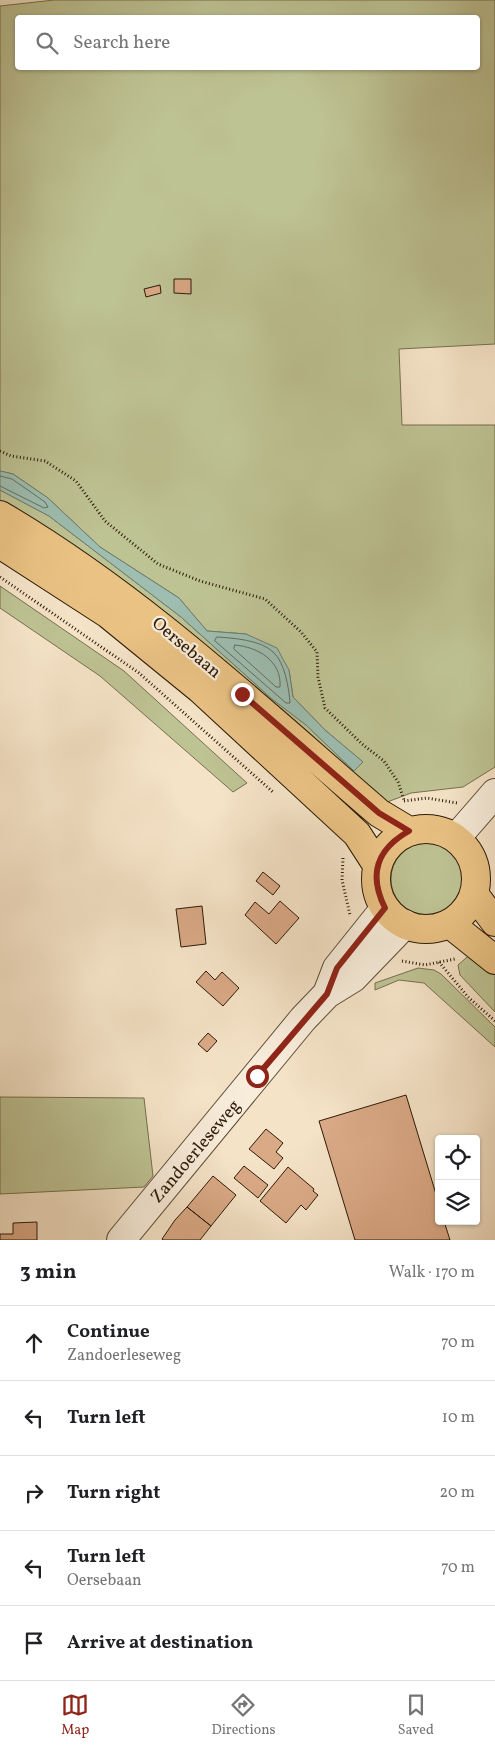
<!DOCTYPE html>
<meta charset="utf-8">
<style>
body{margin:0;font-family:Vollkorn,serif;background:#f6f6f6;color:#202124}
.controls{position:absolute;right:15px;bottom:15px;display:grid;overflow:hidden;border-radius:5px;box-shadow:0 1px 4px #0004}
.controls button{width:45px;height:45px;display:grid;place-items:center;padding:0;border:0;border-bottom:1px solid #e0e0e0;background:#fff;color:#202124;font:25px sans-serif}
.stop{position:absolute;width:15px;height:15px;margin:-11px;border:4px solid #8f2418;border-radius:50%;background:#fff}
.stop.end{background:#8f2418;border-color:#fff;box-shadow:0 1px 5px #0008}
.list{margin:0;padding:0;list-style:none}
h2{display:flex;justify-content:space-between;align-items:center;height:65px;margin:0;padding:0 20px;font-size:21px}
h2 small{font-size:16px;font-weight:400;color:#757577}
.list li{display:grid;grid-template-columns:32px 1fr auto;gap:15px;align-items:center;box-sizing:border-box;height:75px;padding:0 20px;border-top:1px solid #e0e0e0}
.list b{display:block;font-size:19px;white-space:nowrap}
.list p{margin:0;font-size:16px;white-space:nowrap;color:#757577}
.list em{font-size:16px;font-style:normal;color:#757577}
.icon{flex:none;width:28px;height:28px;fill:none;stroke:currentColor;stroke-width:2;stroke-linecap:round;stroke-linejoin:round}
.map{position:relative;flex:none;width:495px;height:1240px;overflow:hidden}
.search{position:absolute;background:#fff;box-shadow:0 1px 4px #0004;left:15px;right:15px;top:15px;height:55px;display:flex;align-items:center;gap:12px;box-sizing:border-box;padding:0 18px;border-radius:5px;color:#757577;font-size:19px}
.sheet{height:440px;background:#fff}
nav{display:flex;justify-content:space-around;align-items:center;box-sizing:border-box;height:70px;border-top:1px solid #e0e0e0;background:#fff;font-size:14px;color:#757577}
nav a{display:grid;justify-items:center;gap:2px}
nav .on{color:#8f2418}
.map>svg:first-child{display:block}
.green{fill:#bec394;stroke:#766f4e;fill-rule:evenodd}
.water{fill:#9dbeb1;stroke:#707d6d}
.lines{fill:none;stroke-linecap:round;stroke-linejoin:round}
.shore{stroke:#656c5c;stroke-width:1}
.building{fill:#daa986;stroke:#2d1b08}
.minor-casing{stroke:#5f4d38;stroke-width:30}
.major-casing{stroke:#2d1b08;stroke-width:30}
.path{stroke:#2d1b08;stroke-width:3;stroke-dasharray:1 2.5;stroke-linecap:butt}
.minor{stroke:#f8eddb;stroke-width:28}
.major{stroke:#eac284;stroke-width:28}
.route{stroke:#8f2418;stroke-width:6}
.labels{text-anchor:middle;stroke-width:4.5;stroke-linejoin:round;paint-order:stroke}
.street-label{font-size:18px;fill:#2d1b08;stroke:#f8eddb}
</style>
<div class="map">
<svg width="495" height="1240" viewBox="0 0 495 1240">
<rect width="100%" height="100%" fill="#f5e3c7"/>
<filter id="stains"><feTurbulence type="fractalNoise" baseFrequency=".004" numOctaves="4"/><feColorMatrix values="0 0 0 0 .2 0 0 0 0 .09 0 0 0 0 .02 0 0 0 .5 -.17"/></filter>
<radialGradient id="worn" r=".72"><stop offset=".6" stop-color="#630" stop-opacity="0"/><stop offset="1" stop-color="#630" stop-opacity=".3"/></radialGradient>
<path class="green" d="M 54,0 L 495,0 L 495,344 L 399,349 L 402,425 L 495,425 L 495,767 L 463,787 L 411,793 L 382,804 L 0,506 L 0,490 L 49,516 L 181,617 L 272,699 L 306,725 L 354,771 L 363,762 L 325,730 L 293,697 L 289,670 L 246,634 L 207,631 L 179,598 L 100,547 L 48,498 L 13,474 L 0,471 L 0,6 ZM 18,18 L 478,18 L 478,68 L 18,68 Z
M 0,586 L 124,671 L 247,783 L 233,792 L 100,676 L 0,608 Z
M391 879a36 36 0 1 1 72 0a36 36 0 1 1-72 0Z
M 474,951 L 495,970 L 495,1012 L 460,975 L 458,965 Z
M 418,968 L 434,970 L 441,974 L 495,1027 L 495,1047 L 424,983 L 399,980 L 375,990 L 375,983 Z
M 0,1097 L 144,1098 L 153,1176 L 144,1187 L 0,1194 Z"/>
<path class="water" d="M 0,471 L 13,474 L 48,498 L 100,547 L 179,598 L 207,631 L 246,634 L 277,648 L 289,670 L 293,697 L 325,730 L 363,762 L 354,771 L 306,725 L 272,699 L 181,617 L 49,516 L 0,490 Z"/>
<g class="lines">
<path class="shore" d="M 0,476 L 12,479 L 45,502 L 48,507 L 44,508 L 0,486
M 217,637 C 233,638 261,640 273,652 C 285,662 289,689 290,703 L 286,703 L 215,641 Z
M 235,645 C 258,647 282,661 280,687 L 276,687 L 234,649 Z"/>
</g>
<path class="building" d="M 174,279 L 191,279 L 191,294 L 174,293 Z
M 160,285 L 161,293 L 146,297 L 144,289 Z
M 263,872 L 280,886 L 273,895 L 256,881 Z
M 280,901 L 299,918 L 276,944 L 245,915 L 255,902 L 269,914 Z
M 202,906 L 206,944 L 181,947 L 176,909 Z
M 206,971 L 215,980 L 222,972 L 239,988 L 223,1006 L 196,982 Z
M 208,1033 L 217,1041 L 207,1052 L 198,1044 Z
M 406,1095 L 439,1204 L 439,1221 L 444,1221 L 450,1240 L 355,1240 L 319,1121 Z
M 266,1129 L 283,1143 L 276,1152 L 283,1158 L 274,1169 L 249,1149 Z
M 244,1166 L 268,1185 L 258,1198 L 234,1178 Z
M 288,1167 L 314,1189 L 313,1191 L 318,1195 L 306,1210 L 301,1205 L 286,1223 L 260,1201 Z
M 213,1176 L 236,1195 L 211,1226 L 187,1207 Z
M 187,1207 L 211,1226 L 200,1240 L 163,1240 L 162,1239 L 175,1220 Z
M 37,1222 L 37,1240 L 0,1240 L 0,1234 L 13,1234 L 13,1223 Z"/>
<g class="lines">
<defs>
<path id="minor" d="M 456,838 L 495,793
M 327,994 L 337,968 L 385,908
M 121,1240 L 303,1019 L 327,994 L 353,978 L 405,924"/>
<path id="major" d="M 0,515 C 140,597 257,708 379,813 L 409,831
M 0,544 L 108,614 L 200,689 L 357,834 L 377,865
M376 879a50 50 0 1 1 100 0a50 50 0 1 1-100 0Z
M 474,894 L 495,922
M 450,924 L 495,960"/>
</defs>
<use href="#minor" class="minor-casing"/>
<use href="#major" class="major-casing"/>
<path class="path" d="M 0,451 L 11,456 L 45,461 L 76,481 L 105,521 L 158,564 L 200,581 L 265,599 L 301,632 L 317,652 L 318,677 L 325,708 L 362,744 L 384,761 L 398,782 L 404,800
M 0,577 L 139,673 L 274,793
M 404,801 L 427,798 L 457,803
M 343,858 L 342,880 L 350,915
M 402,961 L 425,965 L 455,959
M 439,962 L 468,997 L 495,1021"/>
<use href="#minor" class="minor"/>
<use href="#major" class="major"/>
</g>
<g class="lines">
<path class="route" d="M 242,694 L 379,813 L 409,831 C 377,849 368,874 385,908 L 337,968 L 327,994 L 257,1076"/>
</g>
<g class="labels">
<g class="street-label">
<text transform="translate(187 647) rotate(40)" y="6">Oersebaan</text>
<text transform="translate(195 1151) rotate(-50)" y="6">Zandoerleseweg</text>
</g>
</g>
<rect width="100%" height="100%" filter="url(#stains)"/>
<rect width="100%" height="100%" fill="url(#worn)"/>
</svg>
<div class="controls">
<button><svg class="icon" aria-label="locate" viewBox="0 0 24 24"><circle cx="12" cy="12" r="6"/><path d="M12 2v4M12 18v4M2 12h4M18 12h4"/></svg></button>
<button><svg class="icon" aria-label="layers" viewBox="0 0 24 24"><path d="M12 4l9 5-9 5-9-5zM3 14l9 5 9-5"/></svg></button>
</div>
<div class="stop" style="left:257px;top:1076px"></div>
<div class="stop end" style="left:242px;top:694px"></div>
<div class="search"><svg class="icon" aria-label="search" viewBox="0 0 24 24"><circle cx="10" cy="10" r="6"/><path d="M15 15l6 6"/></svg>Search here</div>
</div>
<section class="sheet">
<h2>3 min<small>Walk · 170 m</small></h2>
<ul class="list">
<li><svg class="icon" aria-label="ahead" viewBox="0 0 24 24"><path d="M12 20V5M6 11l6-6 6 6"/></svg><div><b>Continue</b><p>Zandoerleseweg</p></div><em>70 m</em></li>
<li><svg class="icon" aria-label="left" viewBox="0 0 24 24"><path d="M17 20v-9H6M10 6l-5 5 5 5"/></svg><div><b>Turn left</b></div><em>10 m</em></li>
<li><svg class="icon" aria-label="right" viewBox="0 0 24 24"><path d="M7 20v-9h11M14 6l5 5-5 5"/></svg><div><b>Turn right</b></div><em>20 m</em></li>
<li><svg class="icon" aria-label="left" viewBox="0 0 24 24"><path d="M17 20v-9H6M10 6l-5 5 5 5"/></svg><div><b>Turn left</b><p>Oersebaan</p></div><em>70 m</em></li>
<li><svg class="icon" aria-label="arrive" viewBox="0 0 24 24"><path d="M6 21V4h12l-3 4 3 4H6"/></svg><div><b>Arrive at destination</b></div></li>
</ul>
</section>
<nav>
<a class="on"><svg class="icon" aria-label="map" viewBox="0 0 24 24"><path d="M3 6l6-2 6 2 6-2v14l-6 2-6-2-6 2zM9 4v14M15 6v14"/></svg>Map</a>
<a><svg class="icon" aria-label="directions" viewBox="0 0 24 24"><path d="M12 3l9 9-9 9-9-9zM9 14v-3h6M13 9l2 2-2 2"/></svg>Directions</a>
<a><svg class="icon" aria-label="saved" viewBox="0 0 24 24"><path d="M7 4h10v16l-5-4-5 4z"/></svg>Saved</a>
</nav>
